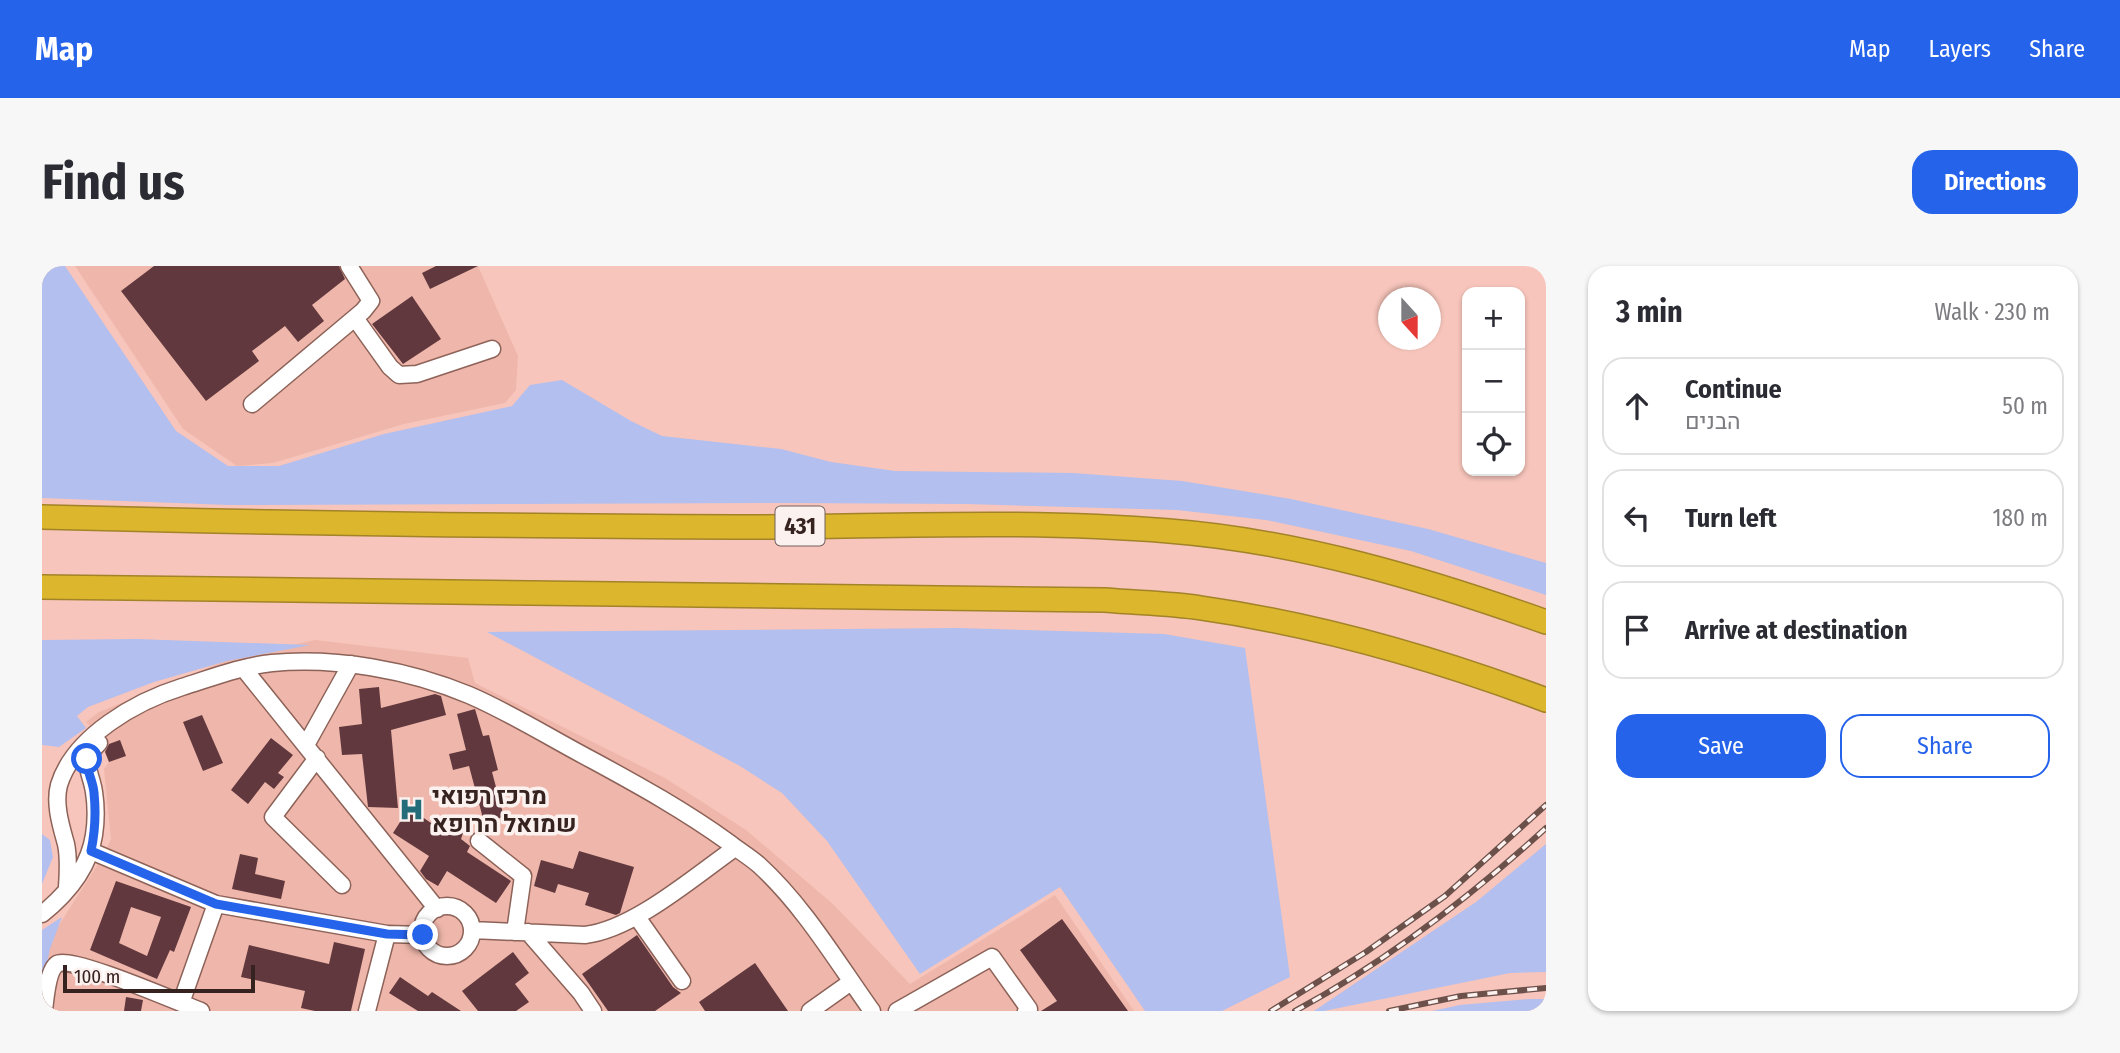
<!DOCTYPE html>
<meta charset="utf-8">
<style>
body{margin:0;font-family:"Fira Sans Condensed",Heebo,sans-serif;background:#f7f7f7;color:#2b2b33}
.controls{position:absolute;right:21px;top:21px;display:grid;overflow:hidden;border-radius:14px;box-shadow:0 2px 5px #0004}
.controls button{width:63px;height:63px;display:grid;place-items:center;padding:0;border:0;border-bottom:2px solid #e1e1e2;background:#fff;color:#2b2b33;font:35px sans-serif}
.compass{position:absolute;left:1336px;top:21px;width:63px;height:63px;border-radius:50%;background:#fff;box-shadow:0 2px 5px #0004;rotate:159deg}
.scale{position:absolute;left:21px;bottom:18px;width:192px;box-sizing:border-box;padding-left:7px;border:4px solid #36231f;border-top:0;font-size:19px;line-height:24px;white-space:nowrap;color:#36231f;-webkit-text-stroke:5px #fbf1ef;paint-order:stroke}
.stop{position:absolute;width:21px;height:21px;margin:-16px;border:5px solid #2563eb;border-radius:50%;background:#fff}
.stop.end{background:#2563eb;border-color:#fff;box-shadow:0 2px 7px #0008}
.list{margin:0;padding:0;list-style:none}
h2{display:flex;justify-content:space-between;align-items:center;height:91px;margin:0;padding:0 28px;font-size:30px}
h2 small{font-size:23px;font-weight:400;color:#7c7c81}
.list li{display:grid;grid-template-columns:46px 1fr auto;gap:21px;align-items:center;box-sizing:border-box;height:98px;margin:0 14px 14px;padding:0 14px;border:2px solid #e1e1e2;border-radius:21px}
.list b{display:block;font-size:26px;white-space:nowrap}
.list p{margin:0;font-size:23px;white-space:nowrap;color:#7c7c81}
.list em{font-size:23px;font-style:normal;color:#7c7c81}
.actions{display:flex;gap:14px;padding:21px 28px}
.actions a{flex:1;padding:16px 0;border:2px solid #2563eb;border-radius:21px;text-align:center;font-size:24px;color:#2563eb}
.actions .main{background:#2563eb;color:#fff}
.icon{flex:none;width:38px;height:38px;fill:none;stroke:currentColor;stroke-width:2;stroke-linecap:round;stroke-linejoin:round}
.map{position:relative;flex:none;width:1504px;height:745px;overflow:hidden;border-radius:21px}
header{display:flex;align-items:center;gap:42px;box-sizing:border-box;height:98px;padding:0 35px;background:#2563eb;color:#fff}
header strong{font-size:33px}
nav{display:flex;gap:38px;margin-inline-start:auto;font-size:24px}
.intro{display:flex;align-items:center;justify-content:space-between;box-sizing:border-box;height:168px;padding:0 42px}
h1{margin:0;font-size:49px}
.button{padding:18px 32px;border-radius:21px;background:#2563eb;color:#fff;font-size:24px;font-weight:700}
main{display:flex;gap:42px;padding:0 42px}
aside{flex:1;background:#fff;border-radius:21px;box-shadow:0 2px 5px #0004}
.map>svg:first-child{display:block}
.built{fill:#efb7ab}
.green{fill:#b2bfef}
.building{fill:#61383d;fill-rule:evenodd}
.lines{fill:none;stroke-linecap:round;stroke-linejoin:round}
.minor-casing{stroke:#8d6258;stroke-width:19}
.highway-casing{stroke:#a28328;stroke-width:26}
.minor{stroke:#fff;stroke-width:16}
.highway{stroke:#dcb72d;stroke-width:23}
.rail-casing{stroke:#6c514b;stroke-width:6}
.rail{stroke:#fbf1ef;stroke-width:3.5;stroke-dasharray:10;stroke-linecap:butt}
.route{stroke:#2563eb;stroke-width:9}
.labels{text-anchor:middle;stroke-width:7;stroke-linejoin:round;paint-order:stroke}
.shield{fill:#fbf1ef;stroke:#71615d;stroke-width:2}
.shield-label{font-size:23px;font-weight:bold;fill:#36231f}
.poi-label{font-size:24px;font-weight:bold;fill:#36231f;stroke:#fbf1ef;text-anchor:start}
</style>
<header>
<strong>Map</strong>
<nav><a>Map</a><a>Layers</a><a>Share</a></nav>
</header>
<div class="intro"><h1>Find us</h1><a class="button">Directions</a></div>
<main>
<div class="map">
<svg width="1504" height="745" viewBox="0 0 1504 745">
<rect width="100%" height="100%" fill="#f7c5bb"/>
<path class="built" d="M 33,0 L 436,0 L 476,90 L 474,124 L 463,137 L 362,158 L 231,197 L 195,200 L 141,163 Z
M 273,374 L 426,392 L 433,417 L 623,512 L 704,564 L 791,638 L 868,718 L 1013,629 L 1092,745 L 0,745 L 3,681 L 61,590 L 69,573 L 62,503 L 67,496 L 63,485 L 66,478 L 44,456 L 57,446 L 185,394 Z"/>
<path class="green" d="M 0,0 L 23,0 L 134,165 L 186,200 L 237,200 L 342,168 L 470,140 L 488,119 L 520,114 L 589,155 L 620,170 L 739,183 L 789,196 L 853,205 L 1031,207 L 1140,215 L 1249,233 L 1386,263 L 1504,297 L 1504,329 L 1369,285 L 1224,254 L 1135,244 L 925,238 L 744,237 L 187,239 L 0,232 Z
M 915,362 L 1122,368 L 1203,382 L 1248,711 L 1180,745 L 1103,745 L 1018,621 L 878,708 L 785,575 L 740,527 L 698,500 L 445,366 Z
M 95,373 L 268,379 L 185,395 L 112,416 L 46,441 L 35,450 L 44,462 L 17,481 L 0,479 L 0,374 Z
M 0,568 L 8,574 L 11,591 L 0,618 Z
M 1504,578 L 1504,706 L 1468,707 L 1282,745 L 1272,745 L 1434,636 Z
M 20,651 L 8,683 L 0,720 L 0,664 Z
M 1488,733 L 1504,733 L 1504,745 L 1390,745 L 1418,739 Z"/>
<path class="building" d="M 112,0 L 297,0 L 303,13 L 270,39 L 282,55 L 256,76 L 243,60 L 210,85 L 217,95 L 164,135 L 79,25 Z
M 394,0 L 436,0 L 388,23 L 380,7 Z
M 370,30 L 399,73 L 361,98 L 330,58 Z
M 337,421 L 339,442 L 393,428 L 399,430 L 404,449 L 349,464 L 356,542 L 326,541 L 320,488 L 300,489 L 297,461 L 320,458 L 317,423 Z
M 433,443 L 441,470 L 447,469 L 456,504 L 450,506 L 462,551 L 442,556 L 427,500 L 411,504 L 407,488 L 424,484 L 415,448 Z
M 160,449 L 181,497 L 161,505 L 141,456 Z
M 229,472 L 251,489 L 236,507 L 242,511 L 232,523 L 223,516 L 206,538 L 189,524 Z
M 78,474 L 84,490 L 67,496 L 63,486 L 67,478 Z
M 367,542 L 392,559 L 397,551 L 421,567 L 419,573 L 428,580 L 425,586 L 469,615 L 454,637 L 405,605 L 396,620 L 384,613 L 378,605 L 387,590 L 351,567 Z
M 537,585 L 592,601 L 578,647 L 574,649 L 543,639 L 547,627 L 516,618 L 513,627 L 492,620 L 499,594 L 531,603 Z
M 198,588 L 216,592 L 213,608 L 243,615 L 239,633 L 190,623 Z
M 74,615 L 149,641 L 132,686 L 128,684 L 115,713 L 48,684 ZM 89,641 L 119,651 L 105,690 L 77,677 Z
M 1020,653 L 1086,745 L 999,745 L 1015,735 L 978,684 Z
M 595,669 L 631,721 L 639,727 L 613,745 L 566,745 L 540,708 Z
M 292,676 L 323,683 L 309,745 L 273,745 L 259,742 L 263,725 L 199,711 L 207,679 L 287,698 Z
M 471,686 L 487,707 L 473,718 L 487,736 L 474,745 L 436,745 L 420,725 Z
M 713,697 L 746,745 L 663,745 L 657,736 Z
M 358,711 L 386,730 L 390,726 L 419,745 L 376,745 L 347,727 Z
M 84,731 L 101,734 L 99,745 L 82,745 Z"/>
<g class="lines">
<defs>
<path id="minor" d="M 313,52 L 348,101 L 357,109 L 375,108 L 450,83
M 210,138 L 321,45 L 329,35 L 307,0
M 202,403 L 395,643
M 264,479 L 309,398
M 275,492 L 231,551 L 300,619
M 437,575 L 481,610 L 473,666
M 49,585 L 174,638 L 345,668 L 381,669
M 25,621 C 26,607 27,592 24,578 C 19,560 12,538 17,519 C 32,470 95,435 140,421 C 169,412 200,400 230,397 C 294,391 367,404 427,429 C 469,447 510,473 552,495 C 598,520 643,545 686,576 C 696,584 708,591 717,599 C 762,640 795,696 830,745
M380 665a25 25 0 1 1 50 0a25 25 0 1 1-50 0Z
M 0,648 C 25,628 47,602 52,569 C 54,556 54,539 52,526 C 49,505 37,496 57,477
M 595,651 L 640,715
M 430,664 L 543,669 C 591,664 653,610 693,582
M 486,666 L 539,727 L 551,745
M 139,737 L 174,638
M 2,745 C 3,735 6,704 15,698 C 28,689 138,737 159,745
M 325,745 L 345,668
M 768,745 L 809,716
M 855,745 L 950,691 L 987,743 L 984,745"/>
<path id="highway" d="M 0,251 C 231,257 462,260 693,261 C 838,261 983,253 1127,265 C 1256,275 1383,313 1504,356
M 0,321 L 1063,334 C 1095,337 1127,337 1159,342 C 1278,359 1392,392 1504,434"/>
</defs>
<use href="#minor" class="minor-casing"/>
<use href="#highway" class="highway-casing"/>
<use href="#minor" class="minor"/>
<use href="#highway" class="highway"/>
<defs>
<path id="rail" d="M 1229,745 L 1324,686 L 1403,630 L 1504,539
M 1253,745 C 1345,695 1427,632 1504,562
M 1347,745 L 1419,730 L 1504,722"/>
</defs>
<use href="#rail" class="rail-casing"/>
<use href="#rail" class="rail"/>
</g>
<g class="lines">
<path class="route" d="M 45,493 C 44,505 51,514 52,527 C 54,546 53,566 49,585 L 174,638 L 345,668 L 381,669"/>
</g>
<defs>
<symbol id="hospital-bare" viewBox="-9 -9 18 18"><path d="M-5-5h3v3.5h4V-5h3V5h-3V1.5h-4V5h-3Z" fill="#256c7a" stroke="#fbf1ef" stroke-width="2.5" paint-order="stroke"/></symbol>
</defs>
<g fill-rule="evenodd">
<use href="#hospital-bare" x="352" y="526" width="35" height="35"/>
</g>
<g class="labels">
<rect class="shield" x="733.5" y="240.5" width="49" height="39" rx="5"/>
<g class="shield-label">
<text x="758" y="268">431</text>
</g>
<g class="poi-label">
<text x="390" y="538">מרכז רפואי<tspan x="390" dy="28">שמואל הרופא</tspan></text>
</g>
</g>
</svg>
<div class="controls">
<button>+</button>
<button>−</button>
<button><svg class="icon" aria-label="locate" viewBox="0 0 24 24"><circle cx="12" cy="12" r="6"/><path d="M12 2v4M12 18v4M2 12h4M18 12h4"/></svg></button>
</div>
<svg class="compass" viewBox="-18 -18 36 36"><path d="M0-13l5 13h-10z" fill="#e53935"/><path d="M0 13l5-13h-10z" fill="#7c7c81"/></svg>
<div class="scale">100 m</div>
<div class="stop" style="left:45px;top:493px"></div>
<div class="stop end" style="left:381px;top:669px"></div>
</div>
<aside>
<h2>3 min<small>Walk · 230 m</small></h2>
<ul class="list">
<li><svg class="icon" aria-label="ahead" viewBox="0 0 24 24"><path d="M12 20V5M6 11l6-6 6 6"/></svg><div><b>Continue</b><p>הבנים</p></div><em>50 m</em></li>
<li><svg class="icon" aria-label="left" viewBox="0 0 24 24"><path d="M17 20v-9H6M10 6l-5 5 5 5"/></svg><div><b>Turn left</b></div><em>180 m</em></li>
<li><svg class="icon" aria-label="arrive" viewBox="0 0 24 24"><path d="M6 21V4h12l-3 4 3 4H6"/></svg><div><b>Arrive at destination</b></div></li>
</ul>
<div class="actions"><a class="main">Save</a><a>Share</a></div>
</aside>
</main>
